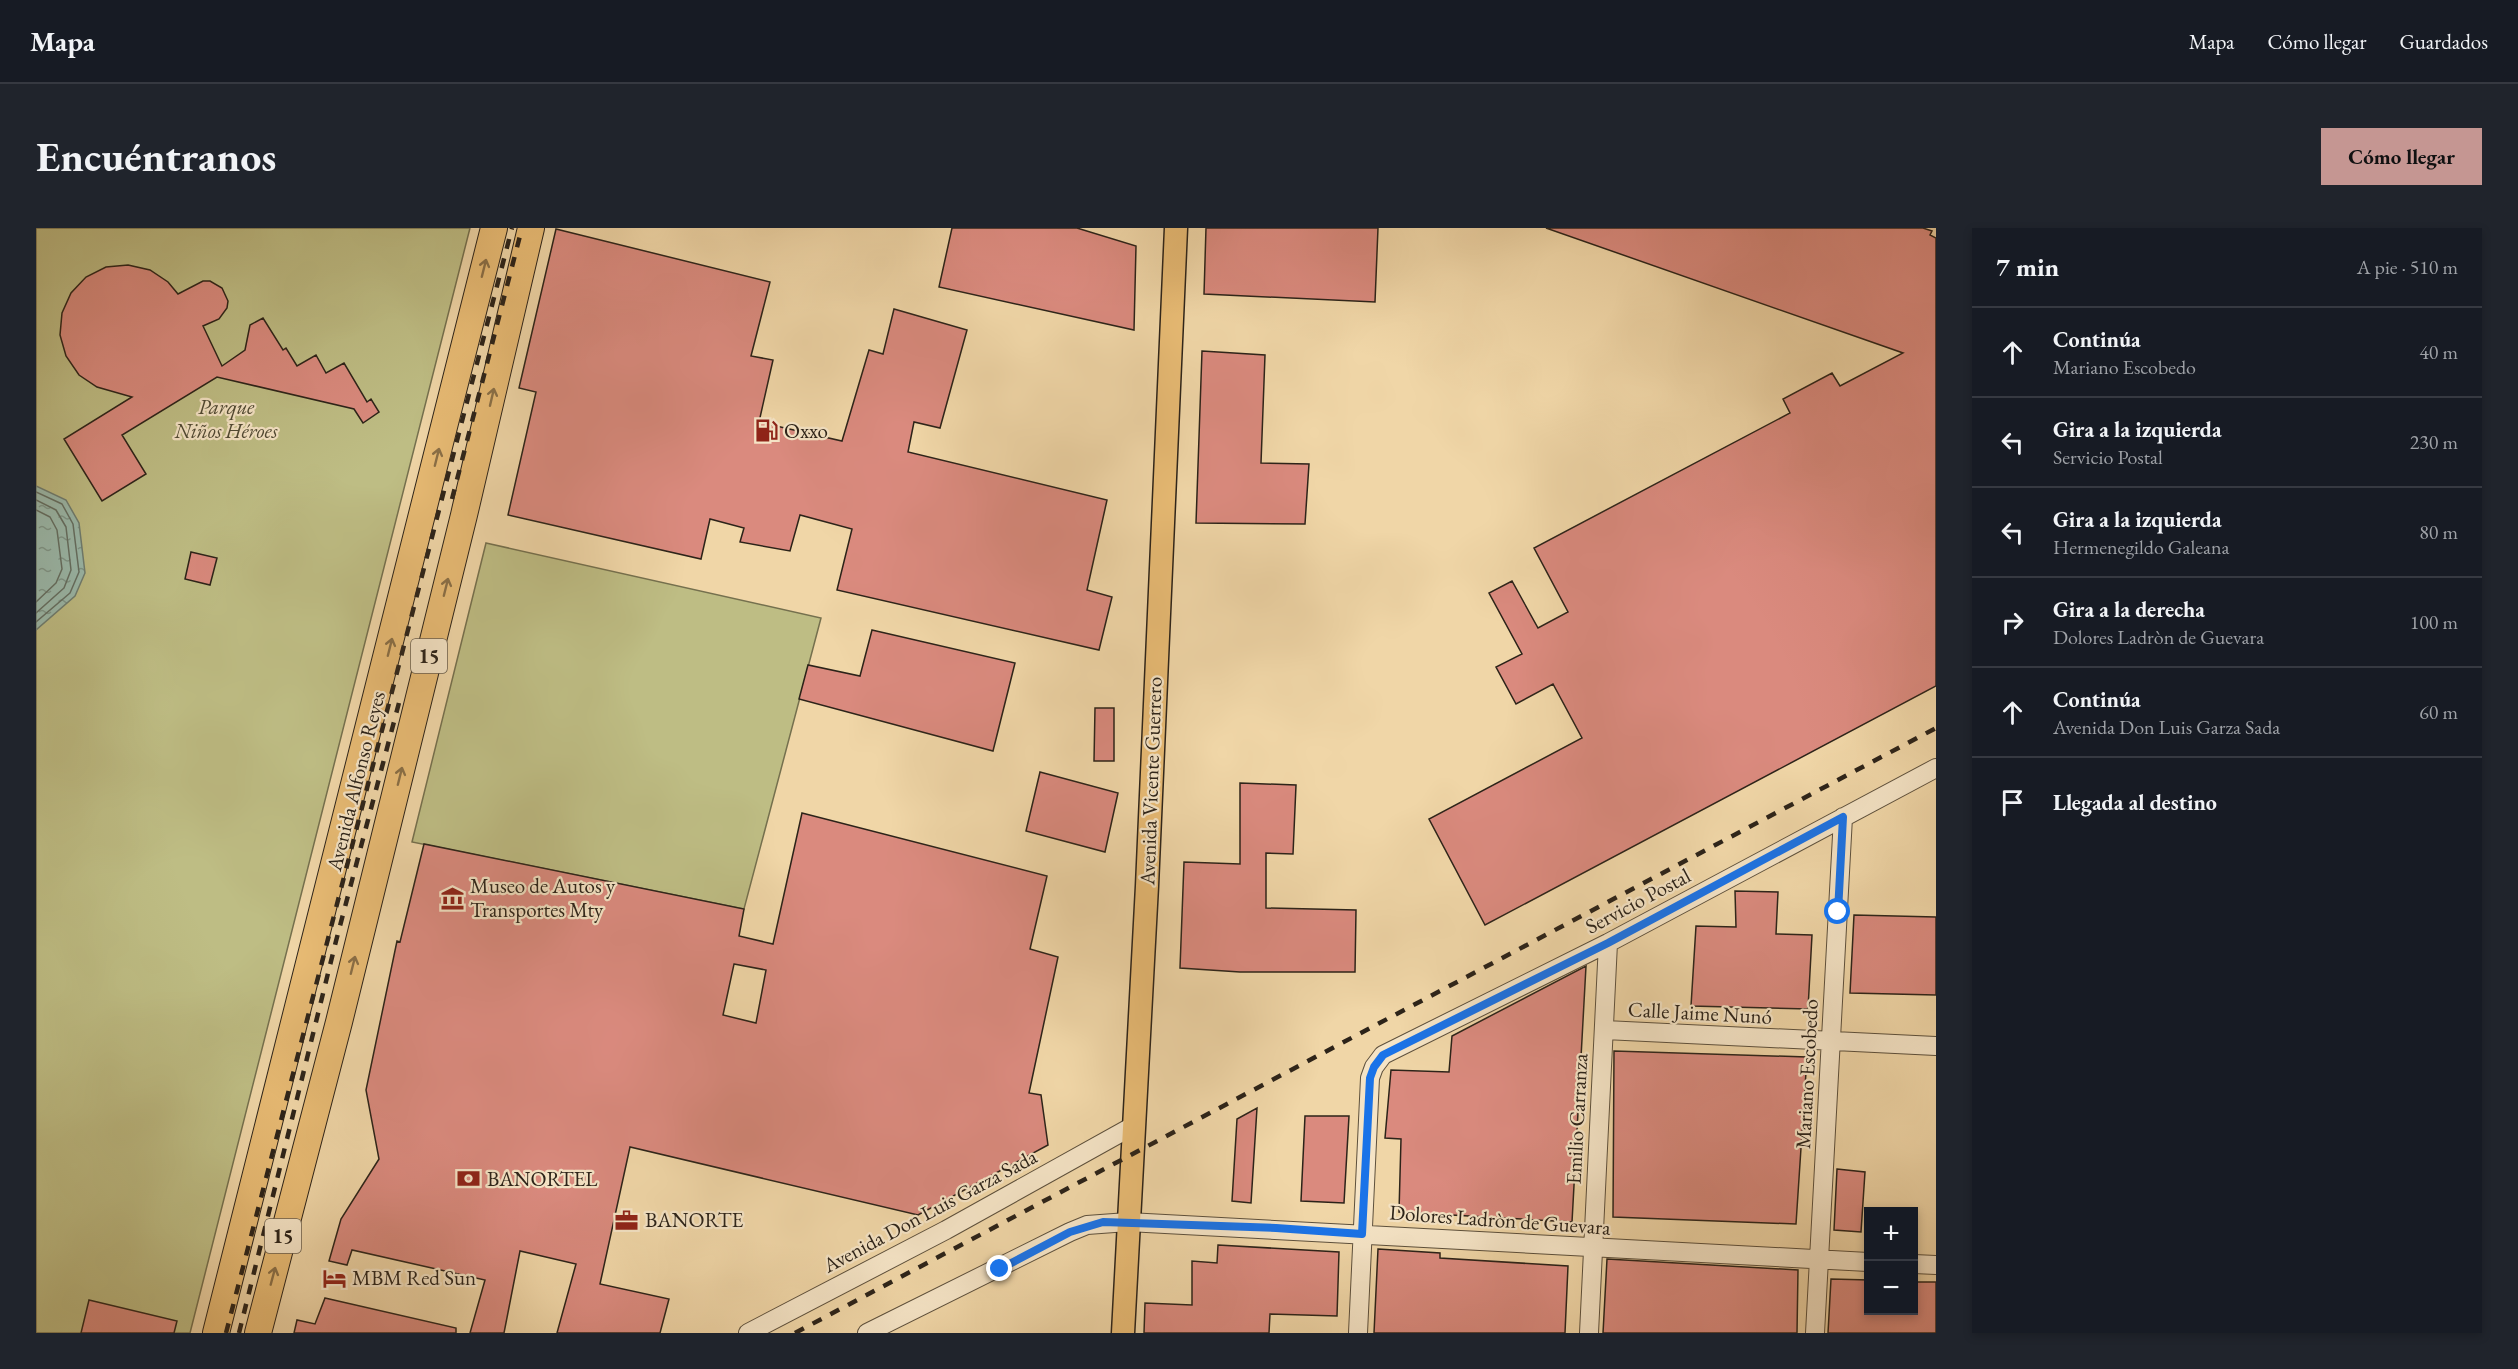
<!DOCTYPE html>
<html lang="es">
<meta charset="utf-8">
<style>
body{margin:0;font-family:"EB Garamond",serif;background:#20242c;color:#f1f3f6}
.controls{position:absolute;right:18px;bottom:18px;display:grid;overflow:hidden;border-radius:0px;box-shadow:0 3px 9px #0003}
.controls button{width:54px;height:54px;display:grid;place-items:center;padding:0;border:0;border-bottom:2px solid #363941;background:#171b24;color:#f1f3f6;font:30px sans-serif}
.stop{position:absolute;width:18px;height:18px;margin:-14px;border:4px solid #1a73e8;border-radius:50%;background:#fff}
.stop.end{background:#1a73e8;border-color:#fff;box-shadow:0 2px 6px #0008}
.list{margin:0;padding:0;list-style:none}
h2{display:flex;justify-content:space-between;align-items:center;height:78px;margin:0;padding:0 24px;font-size:26px}
h2 small{font-size:20px;font-weight:400;color:#9ea1a6}
.list li{display:grid;grid-template-columns:39px 1fr auto;gap:18px;align-items:center;box-sizing:border-box;height:90px;padding:0 24px;border-top:2px solid #363941}
.list b{display:block;font-size:22px;white-space:nowrap}
.list p{margin:0;font-size:20px;white-space:nowrap;color:#9ea1a6}
.list em{font-size:20px;font-style:normal;color:#9ea1a6}
.icon{flex:none;width:33px;height:33px;fill:none;stroke:currentColor;stroke-width:2;stroke-linecap:round;stroke-linejoin:round}
.map{position:relative;flex:none;width:1900px;height:1105px;overflow:hidden;border-radius:0px}
header{display:flex;align-items:center;gap:36px;box-sizing:border-box;height:84px;padding:0 30px;background:#171b24;border-bottom:2px solid #363941}
header strong{font-size:28px}
nav{display:flex;gap:33px;margin-inline-start:auto;font-size:21px}
.intro{display:flex;align-items:center;justify-content:space-between;box-sizing:border-box;height:144px;padding:0 36px}
h1{margin:0;font-size:42px}
.button{padding:15px 27px;border-radius:0px;background:#c59692;color:#111;font-size:21px;font-weight:700}
main{display:flex;gap:36px;padding:0 36px}
aside{flex:1;background:#171b24;border-radius:0px;box-shadow:0 3px 9px #0003}
.map>svg:first-child{display:block}
.green{fill:#bebd84;stroke:#75704e;stroke-width:1.5}
.water{fill:url(#water-ripples);stroke:#6e7d71;stroke-width:1.5}
.lines{fill:none;stroke-linecap:round;stroke-linejoin:round}
.shore{stroke:#636e62;stroke-width:1.5}
.building{fill:#da8a7e;stroke:#2c2319;stroke-width:1.5;fill-rule:evenodd}
.minor-casing{stroke:#5d503c;stroke-width:20}
.major-casing{stroke:#2c2319;stroke-width:25}
.highway-casing{stroke:#2c2319;stroke-width:28}
.minor{stroke:#f5e4c6;stroke-width:18}
.major{stroke:#e8bb74;stroke-width:22}
.highway{stroke:#e8bb74;stroke-width:26}
.rail{stroke:#2c2319;stroke-width:4.5;stroke-dasharray:10 10;stroke-linecap:butt}
.oneway{stroke:#8a6f46}
.route{stroke:#1a73e8;stroke-width:8}
.labels{text-anchor:middle;stroke-width:4.5;stroke-linejoin:round;paint-order:stroke}
.shield{fill:#f5e4c6;stroke:#685d4d;stroke-width:1.5}
.shield-label{font-size:20px;font-weight:bold;fill:#2c2319}
.park-label{font-size:21px;font-style:italic;fill:#504a34;stroke:#f5e4c6}
.poi-label{font-size:21px;fill:#2c2319;stroke:#f5e4c6;text-anchor:start}
.street-label{font-size:21px;fill:#2c2319;stroke:#f5e4c6}
</style>
<header>
<strong>Mapa</strong>
<nav><a>Mapa</a><a>Cómo llegar</a><a>Guardados</a></nav>
</header>
<div class="intro"><h1>Encuéntranos</h1><a class="button">Cómo llegar</a></div>
<main>
<div class="map">
<svg width="1900" height="1105" viewBox="0 0 1900 1105">
<defs>
<pattern id="water-ripples" width="26" height="14" patternUnits="userSpaceOnUse" patternTransform="scale(1.5)"><rect width="26" height="14" fill="#9ab9ab"/><path d="M2 4q2-2 4 0t4 0M15 11q2-2 4 0t4 0" fill="none" stroke="#7e968a"/></pattern>
</defs>
<rect width="100%" height="100%" fill="#f0d6a7"/>
<filter id="stains"><feTurbulence type="fractalNoise" baseFrequency=".00333" numOctaves="4"/><feColorMatrix values="0 0 0 0 .2 0 0 0 0 .09 0 0 0 0 .02 0 0 0 .5 -.17"/></filter>
<radialGradient id="worn" r=".72"><stop offset=".6" stop-color="#630" stop-opacity="0"/><stop offset="1" stop-color="#630" stop-opacity=".3"/></radialGradient>
<path class="green" d="M 0,0 L 434,0 L 154,1105 L 0,1105 Z
M 450,315 L 785,390 L 708,681 L 376,614 Z"/>
<path class="water" d="M 0,258 L 30,272 L 43,295 L 49,345 L 39,368 L 0,402 Z"/>
<g class="lines">
<path class="shore" d="M 0,264 L 26,276 L 37,296 L 43,344 L 34,365 L 0,394
M 0,272 L 20,282 L 30,299 L 35,342 L 28,360 L 0,385
M 0,282 L 14,289 L 21,302 L 26,341 L 20,355 L 0,374"/>
</g>
<path class="building" d="M 916,0 L 1041,0 L 1100,18 L 1098,102 L 903,59 Z
M 1170,0 L 1342,0 L 1339,74 L 1168,66 Z
M 1510,0 L 1887,0 L 1896,3 L 1894,7 L 1900,10 L 1900,458 L 1449,697 L 1393,591 L 1546,510 L 1517,456 L 1480,476 L 1460,439 L 1486,426 L 1453,365 L 1476,353 L 1502,400 L 1532,384 L 1498,320 L 1754,185 L 1747,171 L 1796,145 L 1804,158 L 1867,125 Z
M 520,1 L 734,54 L 715,128 L 737,132 L 723,194 L 806,213 L 833,122 L 847,126 L 858,81 L 931,102 L 904,200 L 878,194 L 872,224 L 1071,272 L 1051,362 L 1076,369 L 1063,422 L 801,362 L 816,301 L 764,287 L 754,323 L 704,314 L 708,300 L 674,291 L 665,331 L 472,287 L 500,164 L 483,160 Z
M 92,37 L 114,42 L 132,54 L 142,66 L 167,53 L 174,53 L 186,60 L 192,73 L 191,80 L 183,91 L 167,98 L 186,138 L 209,122 L 214,97 L 227,90 L 247,122 L 250,120 L 261,138 L 280,127 L 290,145 L 308,135 L 331,174 L 335,171 L 343,184 L 327,195 L 318,181 L 181,149 L 86,207 L 110,246 L 66,273 L 28,211 L 96,169 L 61,159 L 43,147 L 30,128 L 24,107 L 26,85 L 35,65 L 50,49 L 70,39 Z
M 1166,123 L 1229,127 L 1225,235 L 1273,236 L 1269,296 L 1160,295 Z
M 155,324 L 181,330 L 174,357 L 149,351 Z
M 836,402 L 979,435 L 957,523 L 763,471 L 772,437 L 824,448 Z
M 1059,480 L 1078,480 L 1078,533 L 1058,533 Z
M 1004,544 L 1082,565 L 1069,624 L 990,603 Z
M 1204,555 L 1260,557 L 1257,626 L 1230,625 L 1230,680 L 1320,682 L 1319,744 L 1204,744 L 1144,740 L 1148,634 L 1204,636 Z
M 766,585 L 1011,648 L 994,721 L 1022,729 L 993,865 L 1005,867 L 1012,917 L 882,987 L 594,919 L 564,1056 L 633,1071 L 624,1105 L 521,1105 L 540,1036 L 484,1023 L 468,1105 L 434,1105 L 449,1052 L 316,1022 L 311,1037 L 293,1033 L 305,991 L 343,931 L 330,862 L 361,713 L 364,714 L 388,616 L 708,681 L 703,708 L 737,716 ZM 698,736 L 730,742 L 720,795 L 687,787 Z
M 1699,663 L 1742,664 L 1740,706 L 1776,707 L 1772,781 L 1655,778 L 1660,698 L 1700,699 Z
M 1818,687 L 1900,689 L 1900,767 L 1814,765 Z
M 1550,738 L 1536,994 L 1363,984 L 1365,911 L 1349,910 L 1355,842 L 1413,844 L 1416,808 Z
M 1578,823 L 1771,829 L 1760,996 L 1577,989 Z
M 1221,880 L 1215,975 L 1196,973 L 1201,891 Z
M 1269,888 L 1313,888 L 1308,975 L 1265,973 Z
M 1801,941 L 1829,944 L 1825,1004 L 1798,1002 Z
M 1182,1017 L 1303,1024 L 1301,1088 L 1234,1086 L 1233,1105 L 1108,1105 L 1109,1075 L 1156,1077 L 1156,1033 L 1181,1035 Z
M 1342,1021 L 1404,1025 L 1404,1030 L 1532,1038 L 1529,1105 L 1338,1105 Z
M 1571,1031 L 1762,1042 L 1761,1105 L 1567,1105 Z
M 1795,1051 L 1833,1052 L 1833,1083 L 1878,1083 L 1878,1054 L 1900,1054 L 1900,1105 L 1792,1105 Z
M 289,1070 L 420,1100 L 420,1105 L 258,1105 L 261,1092 L 279,1096 Z
M 53,1072 L 141,1093 L 138,1105 L 45,1105 Z"/>
<g class="lines">
<defs>
<path id="minor" d="M 1569,802 L 1900,818
M 1878,1036 L 1900,1037
M 712,1105 L 910,1002 L 1097,898
M 831,1105 L 1034,1004 L 1051,997 L 1092,994 L 1832,1034
M 1322,1105 L 1334,850 L 1338,839 L 1347,827 L 1572,715 L 1900,540
M 1553,1105 L 1572,715
M 1779,1105 L 1807,589"/>
<path id="major" d="M 1087,1105 L 1111,658 L 1140,0"/>
<path id="highway" d="M 180,1105 L 458,0
M 222,1105 L 303,794 L 428,287 L 495,0"/>
</defs>
<use href="#minor" class="minor-casing"/>
<use href="#major" class="major-casing"/>
<use href="#highway" class="highway-casing"/>
<use href="#minor" class="minor"/>
<use href="#major" class="major"/>
<use href="#highway" class="highway"/>
<path class="rail" d="M 416,271 L 486,0
M 190,1105 L 476,0
M 203,1105 L 300,713 L 364,471
M 759,1105 L 1900,500"/>
</g>
<defs><path id="oneway-shaft" d="M-6 0H5M1.5-3L5.5 0L1.5 3" fill="none" stroke-width="1.6" stroke-linecap="round" stroke-linejoin="round" transform="scale(1.5)"/></defs>
<g class="oneway">
<use href="#oneway-shaft" transform="translate(448 40) rotate(-76)"/>
<use href="#oneway-shaft" transform="translate(456 169) rotate(-77)"/>
<use href="#oneway-shaft" transform="translate(401 229) rotate(-76)"/>
<use href="#oneway-shaft" transform="translate(410 359) rotate(-76)"/>
<use href="#oneway-shaft" transform="translate(354 419) rotate(-76)"/>
<use href="#oneway-shaft" transform="translate(364 548) rotate(-76)"/>
<use href="#oneway-shaft" transform="translate(317 737) rotate(-76)"/>
<use href="#oneway-shaft" transform="translate(237 1048) rotate(-75)"/>
</g>
<g class="lines">
<path class="route" d="M 964,1041 L 1034,1004 L 1067,994 L 1240,1000 L 1326,1006 L 1334,850 L 1338,839 L 1347,827 L 1572,715 L 1807,589 L 1802,684"/>
</g>
<defs>
<symbol id="fuel-bare" viewBox="-9 -9 18 18"><path d="M-5.5-6h7V0h2V4h1.3V-2.5L3-4.5l.8-.8L6-3V5H2.5V1h-1V6h-7ZM-4.2-4.7v3.2H.2V-4.7Z" fill="#8f2418" stroke="#f5e4c6" stroke-width="2.5" paint-order="stroke"/></symbol>
<symbol id="museum-bare" viewBox="-9 -9 18 18"><path d="M0-6L6-3V-2H-6V-3ZM-5-1h2V3h-2ZM-1-1h2V3h-2ZM3-1h2V3H3ZM-6 4H6V6H-6Z" fill="#8f2418" stroke="#f5e4c6" stroke-width="2.5" paint-order="stroke"/></symbol>
<symbol id="bank-bare" viewBox="-9 -9 18 18"><path d="M-6-4H6V4H-6ZM0-2.3a2.3 2.3 0 1 0 0 4.6a2.3 2.3 0 1 0 0-4.6Z" fill="#8f2418" stroke="#f5e4c6" stroke-width="2.5" paint-order="stroke"/></symbol>
<symbol id="office-bare" viewBox="-9 -9 18 18"><path d="M-6-3h4V-5.5h4V-3h4V5H-6ZM-1-4.5V-3h2v-1.5ZM-6 0V1H6V0Z" fill="#8f2418" stroke="#f5e4c6" stroke-width="2.5" paint-order="stroke"/></symbol>
<symbol id="hotel-bare" viewBox="-9 -9 18 18"><path d="M-6-4.5h1.5V1H6V5H4.5V3h-9V5H-6ZM-4 0a1.8 1.8 0 1 1 3.6 0ZM.5 0V-2.5h3Q6-2.5 6 0Z" fill="#8f2418" stroke="#f5e4c6" stroke-width="2.5" paint-order="stroke"/></symbol>
</defs>
<g fill-rule="evenodd">
<use href="#fuel-bare" x="714" y="186" width="33" height="33"/>
<use href="#museum-bare" x="400" y="654" width="33" height="33"/>
<use href="#bank-bare" x="416" y="934" width="33" height="33"/>
<use href="#office-bare" x="574" y="976" width="33" height="33"/>
<use href="#hotel-bare" x="282" y="1034" width="33" height="33"/>
</g>
<g class="labels">
<g class="shield">
<rect x="375" y="411" width="36" height="34" rx="4.5"/>
<rect x="229" y="991" width="36" height="34" rx="4.5"/>
</g>
<g class="shield-label">
<text x="393" y="435">15</text>
<text x="247" y="1015">15</text>
</g>
<g class="park-label">
<text x="190" y="186">Parque<tspan x="190" dy="24">Niños Héroes</tspan></text>
</g>
<g class="poi-label">
<text x="748" y="210">Oxxo</text>
<text x="434" y="665">Museo de Autos y<tspan x="434" dy="24">Transportes Mty</tspan></text>
<text x="451" y="958">BANORTEL</text>
<text x="609" y="999">BANORTE</text>
<text x="316" y="1057">MBM Red Sun</text>
</g>
<g class="street-label">
<text transform="translate(320 553) rotate(-76)" y="7">Avenida Alfonso Reyes</text>
<text transform="translate(1115 553) rotate(-88)" y="7">Avenida Vicente Guerrero</text>
<text transform="translate(1602 673) rotate(-28)" y="7">Servicio Postal</text>
<text transform="translate(1664 785) rotate(3)" y="7">Calle Jaime Nunó</text>
<text transform="translate(1771 846) rotate(-87)" y="7">Mariano Escobedo</text>
<text transform="translate(1541 891) rotate(-87)" y="7">Emilio Carranza</text>
<text transform="translate(894 983) rotate(-28)" y="7">Avenida Don Luis Garza Sada</text>
<text transform="translate(1464 992) rotate(4)" y="7">Dolores Ladròn de Guevara</text>
</g>
</g>
<rect width="100%" height="100%" filter="url(#stains)"/>
<rect width="100%" height="100%" fill="url(#worn)"/>
</svg>
<div class="controls">
<button>+</button>
<button>−</button>
</div>
<div class="stop" style="left:1802px;top:684px"></div>
<div class="stop end" style="left:964px;top:1041px"></div>
</div>
<aside>
<h2>7 min<small>A pie · 510 m</small></h2>
<ul class="list">
<li><svg class="icon" aria-label="ahead" viewBox="0 0 24 24"><path d="M12 20V5M6 11l6-6 6 6"/></svg><div><b>Continúa</b><p>Mariano Escobedo</p></div><em>40 m</em></li>
<li><svg class="icon" aria-label="left" viewBox="0 0 24 24"><path d="M17 20v-9H6M10 6l-5 5 5 5"/></svg><div><b>Gira a la izquierda</b><p>Servicio Postal</p></div><em>230 m</em></li>
<li><svg class="icon" aria-label="left" viewBox="0 0 24 24"><path d="M17 20v-9H6M10 6l-5 5 5 5"/></svg><div><b>Gira a la izquierda</b><p>Hermenegildo Galeana</p></div><em>80 m</em></li>
<li><svg class="icon" aria-label="right" viewBox="0 0 24 24"><path d="M7 20v-9h11M14 6l5 5-5 5"/></svg><div><b>Gira a la derecha</b><p>Dolores Ladròn de Guevara</p></div><em>100 m</em></li>
<li><svg class="icon" aria-label="ahead" viewBox="0 0 24 24"><path d="M12 20V5M6 11l6-6 6 6"/></svg><div><b>Continúa</b><p>Avenida Don Luis Garza Sada</p></div><em>60 m</em></li>
<li><svg class="icon" aria-label="arrive" viewBox="0 0 24 24"><path d="M6 21V4h12l-3 4 3 4H6"/></svg><div><b>Llegada al destino</b></div></li>
</ul>
</aside>
</main>
